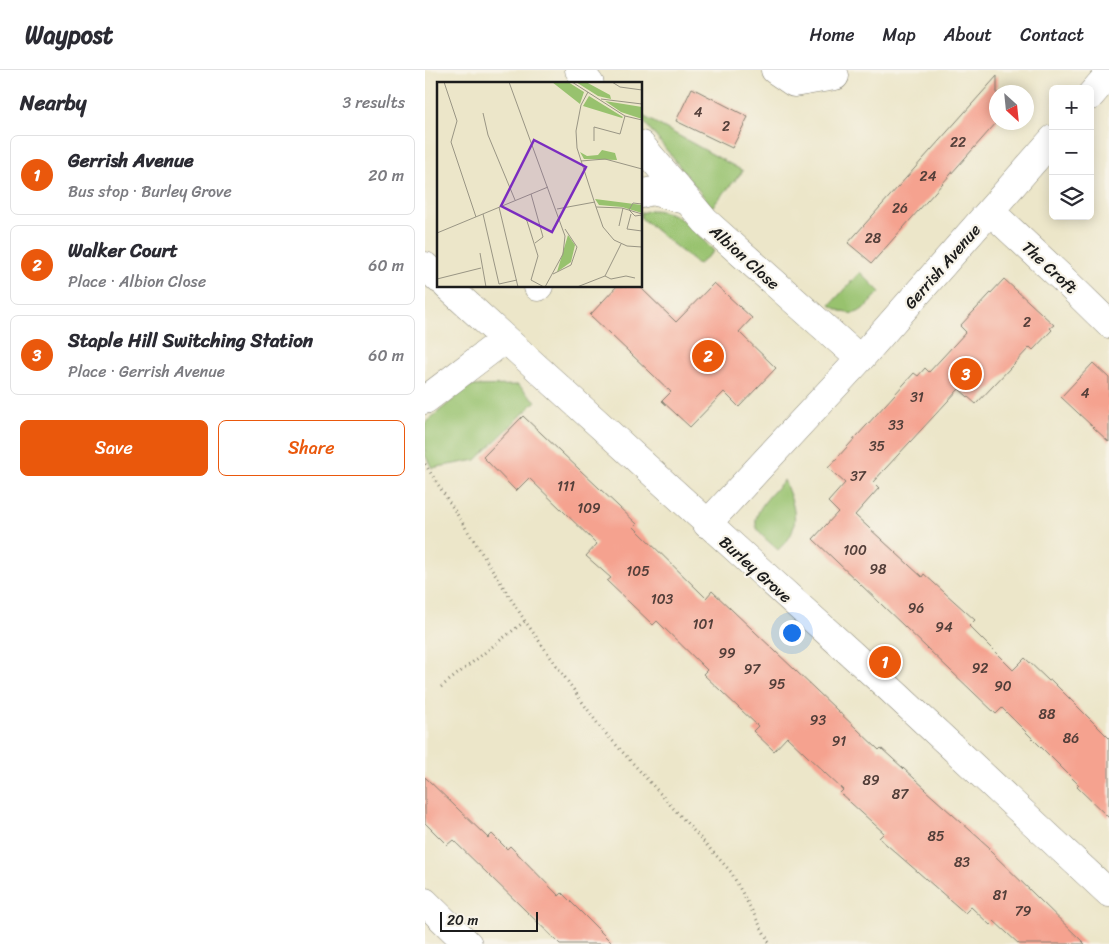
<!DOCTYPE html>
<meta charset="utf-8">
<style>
body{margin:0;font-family:Sriracha,sans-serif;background:#f2f2f3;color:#2b2b33}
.controls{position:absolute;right:15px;top:15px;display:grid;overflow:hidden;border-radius:8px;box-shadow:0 2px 12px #0003}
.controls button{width:45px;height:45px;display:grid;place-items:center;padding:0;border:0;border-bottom:1px solid #e1e1e2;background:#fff;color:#2b2b33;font:25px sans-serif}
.compass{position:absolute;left:564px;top:15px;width:45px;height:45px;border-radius:50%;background:#fff;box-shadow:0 2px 12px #0003;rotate:153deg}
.scale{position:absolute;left:15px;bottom:12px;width:98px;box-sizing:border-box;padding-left:5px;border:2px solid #1c1c1c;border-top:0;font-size:14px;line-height:18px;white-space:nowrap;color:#1c1c1c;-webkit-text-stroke:4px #f7f3e8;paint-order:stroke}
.you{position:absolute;left:366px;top:562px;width:18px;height:18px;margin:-12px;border:4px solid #fff;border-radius:50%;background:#1a73e8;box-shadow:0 0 0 8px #1a73e833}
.badge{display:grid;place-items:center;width:32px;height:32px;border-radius:50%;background:#ea580c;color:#fff;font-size:16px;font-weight:700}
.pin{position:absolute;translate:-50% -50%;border:2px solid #fff;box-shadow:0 1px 5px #0006}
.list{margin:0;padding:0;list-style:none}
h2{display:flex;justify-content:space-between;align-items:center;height:65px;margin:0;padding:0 20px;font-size:21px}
h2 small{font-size:16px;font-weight:400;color:#7c7c81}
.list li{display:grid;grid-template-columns:32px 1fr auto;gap:15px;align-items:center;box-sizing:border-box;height:80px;margin:0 10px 10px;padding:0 10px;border:1px solid #e1e1e2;border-radius:8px}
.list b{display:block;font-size:19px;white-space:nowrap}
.list p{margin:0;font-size:16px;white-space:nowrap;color:#7c7c81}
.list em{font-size:16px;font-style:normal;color:#7c7c81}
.actions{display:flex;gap:10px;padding:15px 20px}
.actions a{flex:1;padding:11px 0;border:1px solid #ea580c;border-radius:8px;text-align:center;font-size:18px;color:#ea580c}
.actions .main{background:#ea580c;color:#fff}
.icon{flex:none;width:28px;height:28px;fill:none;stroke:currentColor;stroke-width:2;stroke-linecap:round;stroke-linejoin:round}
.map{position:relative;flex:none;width:684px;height:874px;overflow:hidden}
header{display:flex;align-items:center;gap:30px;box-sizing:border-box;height:70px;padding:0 25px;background:#fff;border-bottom:1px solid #e1e1e2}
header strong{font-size:24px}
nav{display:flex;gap:28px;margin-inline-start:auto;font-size:18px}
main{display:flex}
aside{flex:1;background:#fff}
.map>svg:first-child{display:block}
.green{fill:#98c26e;stroke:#5a6f45}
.building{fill:#f5a28f}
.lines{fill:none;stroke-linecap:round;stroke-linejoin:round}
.minor-casing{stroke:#848172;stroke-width:29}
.path{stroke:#848172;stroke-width:3;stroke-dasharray:1 4;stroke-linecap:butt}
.minor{stroke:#fff;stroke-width:28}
.labels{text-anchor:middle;stroke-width:4.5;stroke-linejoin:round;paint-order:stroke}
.number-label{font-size:14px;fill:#523e39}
.street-label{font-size:16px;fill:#1c1c1c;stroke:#f7f3e8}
.inset-road{fill:none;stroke:#999584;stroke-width:1}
.view{fill:#7b2cbf;fill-opacity:0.15;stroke:#7b2cbf;stroke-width:2.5}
.inset-edge{fill:none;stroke:#1c1c1c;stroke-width:2.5}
</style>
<header>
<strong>Waypost</strong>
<nav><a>Home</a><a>Map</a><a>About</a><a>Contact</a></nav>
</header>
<main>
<aside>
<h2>Nearby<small>3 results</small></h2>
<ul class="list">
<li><span class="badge">1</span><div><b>Gerrish Avenue</b><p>Bus stop · Burley Grove</p></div><em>20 m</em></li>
<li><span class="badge">2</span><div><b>Walker Court</b><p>Place · Albion Close</p></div><em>60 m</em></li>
<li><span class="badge">3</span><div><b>Staple Hill Switching Station</b><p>Place · Gerrish Avenue</p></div><em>60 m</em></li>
</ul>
<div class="actions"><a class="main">Save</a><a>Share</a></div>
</aside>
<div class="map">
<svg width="684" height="874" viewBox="0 0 684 874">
<rect width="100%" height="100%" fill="#f7f3e8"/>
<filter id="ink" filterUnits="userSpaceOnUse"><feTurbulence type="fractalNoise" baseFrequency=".02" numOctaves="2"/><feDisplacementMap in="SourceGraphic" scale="10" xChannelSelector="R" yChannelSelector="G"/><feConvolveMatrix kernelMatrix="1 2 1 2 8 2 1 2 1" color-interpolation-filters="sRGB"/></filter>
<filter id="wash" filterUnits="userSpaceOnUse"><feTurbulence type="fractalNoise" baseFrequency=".0096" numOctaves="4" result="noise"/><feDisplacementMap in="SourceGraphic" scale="20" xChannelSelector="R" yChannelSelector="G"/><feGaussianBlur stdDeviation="1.12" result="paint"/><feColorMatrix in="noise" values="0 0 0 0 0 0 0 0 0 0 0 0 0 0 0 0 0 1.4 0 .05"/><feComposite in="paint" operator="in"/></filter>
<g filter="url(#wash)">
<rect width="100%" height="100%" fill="#ece6c9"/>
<path class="green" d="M 216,45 L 318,101 L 287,137 L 216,48 Z
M 225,140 C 256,140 267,160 289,181 L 273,195 L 216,148 L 216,143 Z
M 435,202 L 455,222 C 436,241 432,252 405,235 Z
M 93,315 L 111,331 L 51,390 L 7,398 L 0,385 L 0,353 L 44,316 Z
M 359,410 C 366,428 376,449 364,468 C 362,472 356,476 353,480 C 347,474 337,467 333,460 C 323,444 350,421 359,410 Z"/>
<g id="blocks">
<path class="building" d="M 572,6 L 572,52 L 447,193 L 423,173 Z
M 267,18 L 323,47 L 307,78 L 251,51 Z
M 579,209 L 629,255 L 625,258 L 627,260 L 608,280 L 605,277 L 551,334 L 534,319 L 448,412 L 454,418 L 430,445 L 497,507 L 499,504 L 550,550 L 544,556 L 588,600 L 600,588 L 624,611 L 626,610 L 684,668 L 684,748 L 652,717 L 654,715 L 577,638 L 571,644 L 388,469 L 413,442 L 403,432 L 420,413 L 403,398 L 489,303 L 493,306 L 500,298 L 504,302 L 541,262 L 535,256 Z
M 289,213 L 327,248 L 314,262 L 351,298 L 314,337 L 299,322 L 265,357 L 237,331 L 246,322 L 165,245 L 192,216 L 214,216 L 251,252 Z
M 668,293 L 684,308 L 684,372 L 636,327 Z
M 98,346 L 212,454 L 209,457 L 281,528 L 287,521 L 454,680 L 456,678 L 501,719 L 500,720 L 564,777 L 563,779 L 660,874 L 594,874 L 569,851 L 565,855 L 546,837 L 540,843 L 454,768 L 459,763 L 415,723 L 418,720 L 362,667 L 349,681 L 328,661 L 333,656 L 278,604 L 282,600 L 232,551 L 228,555 L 182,511 L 186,508 L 161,486 L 172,474 L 104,408 L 91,421 L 58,387 Z
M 0,707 L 63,768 L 67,764 L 82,779 L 85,776 L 134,826 L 137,823 L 188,874 L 135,874 L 28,770 L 22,775 L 0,753 Z"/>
</g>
</g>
<g filter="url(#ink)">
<use href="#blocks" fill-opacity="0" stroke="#848172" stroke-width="1"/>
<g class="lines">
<defs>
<path id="minor" d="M 154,0 L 165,14
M 350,0 L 369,13 L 410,6
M 665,26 L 684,4
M 216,75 L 280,151 L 435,289
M 216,124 L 227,121 L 263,131
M 565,141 L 638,209 L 684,254
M 0,196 L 14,209
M 22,216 L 464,618 L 684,823
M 113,217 L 114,216
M 0,330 L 79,270
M 282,454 L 435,289 L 628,69
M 0,832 L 43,874"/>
</defs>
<use href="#minor" class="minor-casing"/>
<path class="path" d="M 0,394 L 100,551 L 175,657 L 306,802 L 345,874
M 16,617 L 100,551"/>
<use href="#minor" class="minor"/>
</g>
</g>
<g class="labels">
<g class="number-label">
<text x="273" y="47">4</text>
<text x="301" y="61">2</text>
<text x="533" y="77">22</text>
<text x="503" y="111">24</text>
<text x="475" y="143">26</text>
<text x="448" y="173">28</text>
<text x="602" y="257">2</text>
<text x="660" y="328">4</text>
<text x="492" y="332">31</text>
<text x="471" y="360">33</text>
<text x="452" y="381">35</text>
<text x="433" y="411">37</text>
<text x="141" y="421">111</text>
<text x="164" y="443">109</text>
<text x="430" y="485">100</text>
<text x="453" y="504">98</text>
<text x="213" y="506">105</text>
<text x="237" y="534">103</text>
<text x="491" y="543">96</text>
<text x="278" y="559">101</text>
<text x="519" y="562">94</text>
<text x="302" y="588">99</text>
<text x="555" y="603">92</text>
<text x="327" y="604">97</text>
<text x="352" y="619">95</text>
<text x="578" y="621">90</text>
<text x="622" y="649">88</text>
<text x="393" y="655">93</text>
<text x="646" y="673">86</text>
<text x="414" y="676">91</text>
<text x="446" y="715">89</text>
<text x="475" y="729">87</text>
<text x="511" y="771">85</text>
<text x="537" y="797">83</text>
<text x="575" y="830">81</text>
<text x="598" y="846">79</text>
</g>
<g class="street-label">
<text transform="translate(320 187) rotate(42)" y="6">Albion Close</text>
<text transform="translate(517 196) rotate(-49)" y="6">Gerrish Avenue</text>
<text transform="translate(625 197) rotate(43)" y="6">The Croft</text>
<text transform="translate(331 499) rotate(42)" y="6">Burley Grove</text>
</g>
</g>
<g transform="translate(12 12)">
<rect width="205" height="205" fill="#ece6c9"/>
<path d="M 115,0 L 131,0 L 147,10 L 143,22 ZM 139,0 L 149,0 L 173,13 L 174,17 L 161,14 ZM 152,14 L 186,35 L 185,36 L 146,24 ZM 168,19 L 205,25 L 205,37 L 184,30 ZM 165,68 L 178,71 L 180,78 L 147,77 L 143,70 L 150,74 L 161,73 ZM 158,117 L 205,123 L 205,131 L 185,125 L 162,123 ZM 131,153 L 138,163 L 134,180 L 120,190 Z" fill="#98c26e"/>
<path class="inset-road" d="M 7,0 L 20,39 L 14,60 L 39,135M 72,0 L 128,154 L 126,172 L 108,205M 135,0 L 188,34 L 205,38M 175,0 L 183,5 L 205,8M 151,10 L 144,23 L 139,49 L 140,66 L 159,125 L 166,145 L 177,158 L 190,164 L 205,165M 164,17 L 205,22M 46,31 L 51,53 L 78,118M 157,59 L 157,45 L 183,52 L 188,34M 144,79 L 168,77 L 205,87M 94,112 L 106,155 L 98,161M 62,125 L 81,205M 159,125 L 185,126 L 205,132M 120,127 L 158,120M 46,132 L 62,202 L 80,198M 194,132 L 190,147 L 205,149M 205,133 L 198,134 L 192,128 L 196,121 L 205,122M 85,134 L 90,139 L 101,174 L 94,198 L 107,205M 182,144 L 186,126M 0,151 L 111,105M 43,171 L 49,205M 116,192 L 134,183 L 140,165 L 128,147M 168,194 L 174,197 L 189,194 L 198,196M 0,197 L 44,186M 140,205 L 168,194 L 184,162"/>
<path class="view" d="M 97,58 L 149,85 L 115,150 L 64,124 Z"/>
<rect width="205" height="205" class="inset-edge"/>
</g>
</svg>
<div class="controls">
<button>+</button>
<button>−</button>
<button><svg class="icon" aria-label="layers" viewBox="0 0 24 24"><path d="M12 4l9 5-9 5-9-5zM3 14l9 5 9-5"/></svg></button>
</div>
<svg class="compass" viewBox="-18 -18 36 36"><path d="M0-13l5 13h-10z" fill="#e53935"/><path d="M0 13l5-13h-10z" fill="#7c7c81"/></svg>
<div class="scale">20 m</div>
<div class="you"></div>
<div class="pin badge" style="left:460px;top:592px">1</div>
<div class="pin badge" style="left:283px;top:286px">2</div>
<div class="pin badge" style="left:541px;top:304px">3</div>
</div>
</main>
